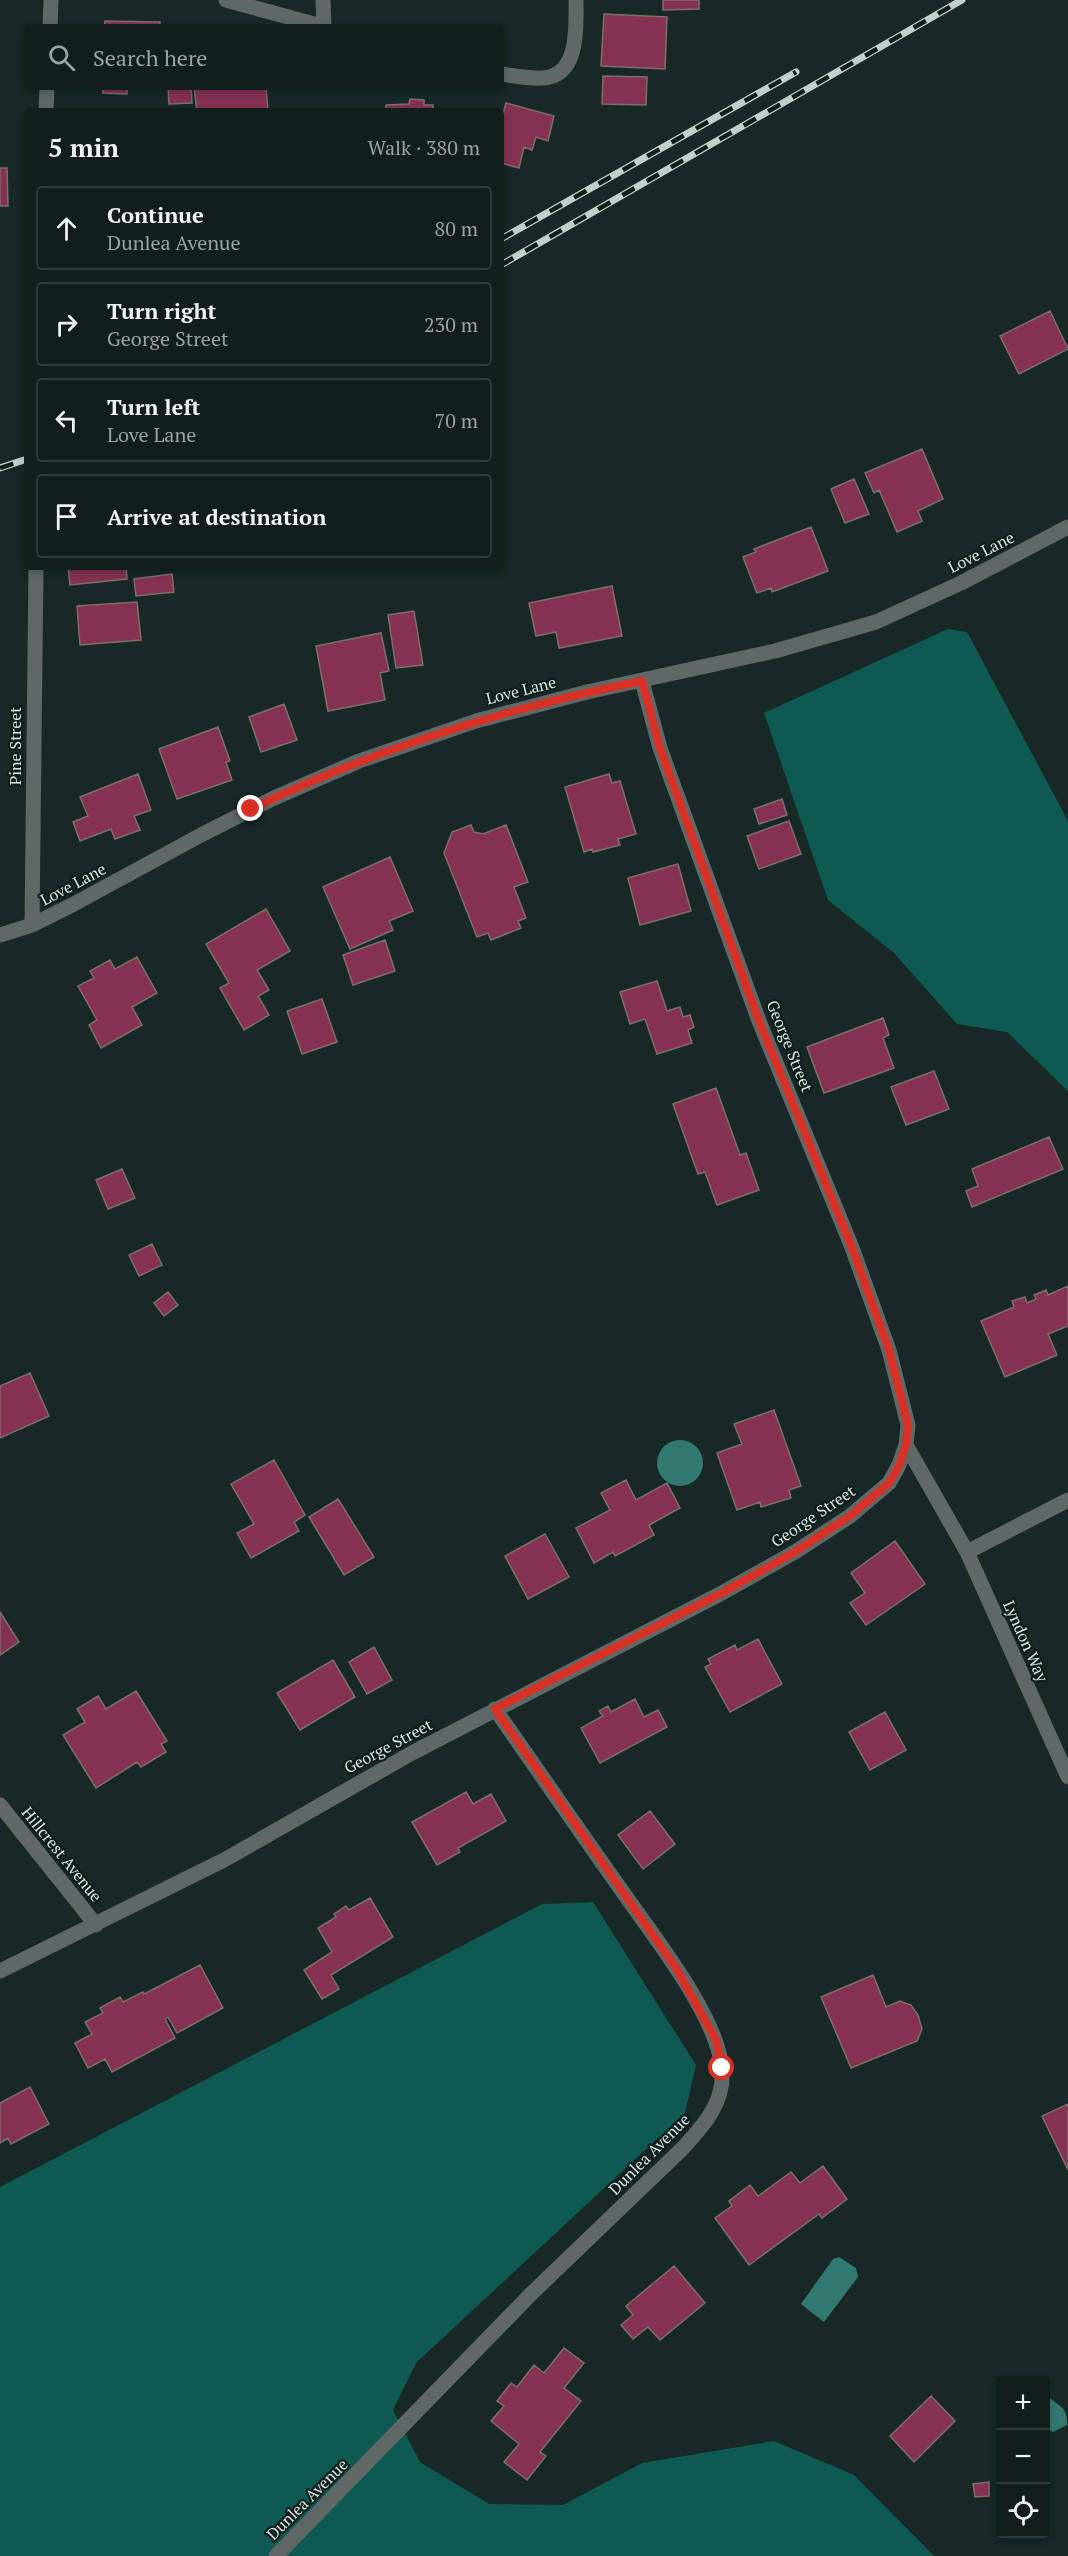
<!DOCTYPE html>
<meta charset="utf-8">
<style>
body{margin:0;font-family:"PT Serif",serif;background:#1a2725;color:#f1f3f6}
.controls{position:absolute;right:18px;bottom:18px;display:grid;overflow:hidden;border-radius:6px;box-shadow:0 3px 9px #0003}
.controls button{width:54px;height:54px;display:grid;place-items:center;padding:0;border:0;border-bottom:2px solid #303c3b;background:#111e1c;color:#f1f3f6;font:30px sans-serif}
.stop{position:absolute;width:18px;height:18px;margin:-14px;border:4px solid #d93025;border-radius:50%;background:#fff}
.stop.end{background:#d93025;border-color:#fff;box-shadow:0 2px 6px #0008}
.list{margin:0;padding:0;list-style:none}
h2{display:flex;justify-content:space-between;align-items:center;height:78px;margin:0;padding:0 24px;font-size:26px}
h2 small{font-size:20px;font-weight:400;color:#9ca2a3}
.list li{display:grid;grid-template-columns:39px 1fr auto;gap:18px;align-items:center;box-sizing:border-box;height:84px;margin:0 12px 12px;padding:0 12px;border:2px solid #303c3b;border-radius:6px}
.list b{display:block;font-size:22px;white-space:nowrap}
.list p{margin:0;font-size:20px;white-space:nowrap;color:#9ca2a3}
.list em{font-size:20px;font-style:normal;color:#9ca2a3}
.icon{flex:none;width:33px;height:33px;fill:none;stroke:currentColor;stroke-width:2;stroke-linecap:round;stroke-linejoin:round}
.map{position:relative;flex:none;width:1068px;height:2556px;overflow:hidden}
.search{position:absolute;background:#111e1c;box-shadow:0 3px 9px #0003;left:24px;top:24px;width:480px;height:66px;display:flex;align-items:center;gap:15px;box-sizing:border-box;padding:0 21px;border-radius:6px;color:#9ca2a3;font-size:22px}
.panel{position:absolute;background:#111e1c;box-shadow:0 3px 9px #0003;left:24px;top:108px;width:480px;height:462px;border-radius:6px}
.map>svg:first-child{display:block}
.green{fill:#0f5953}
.water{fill:#317871}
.building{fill:#843152;stroke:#7e6d72;stroke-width:1.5}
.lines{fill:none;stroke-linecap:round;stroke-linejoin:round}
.minor{stroke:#606867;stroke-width:15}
.rail-casing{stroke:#c4cfcd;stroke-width:7}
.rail{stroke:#0e1e1c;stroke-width:4.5;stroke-dasharray:14;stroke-linecap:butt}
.route{stroke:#d93025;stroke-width:8}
.labels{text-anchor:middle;stroke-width:4.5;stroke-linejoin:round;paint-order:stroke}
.street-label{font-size:16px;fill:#dae4e2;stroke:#0e1e1c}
</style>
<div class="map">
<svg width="1068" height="2556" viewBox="0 0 1068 2556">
<rect width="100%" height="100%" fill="#172826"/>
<path class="green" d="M 948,629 L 967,632 L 1068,821 L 1068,1091 L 1007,1032 L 957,1024 L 894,953 L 828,900 L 764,713 Z
M 593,1902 L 696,2065 L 685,2113 L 416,2363 L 393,2410 L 420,2462 L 489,2504 L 563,2505 L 642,2463 L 774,2441 L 854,2475 L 934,2556 L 0,2556 L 0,2187 L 542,1904 Z"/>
<path class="water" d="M657 1463a23 23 0 1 1 46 0a23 23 0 1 1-46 0Z
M 839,2257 L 856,2268 L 858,2277 L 824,2322 L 801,2304 L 833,2259 Z
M 1046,2381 L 1050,2387 L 1048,2396 C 1059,2407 1068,2406 1067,2425 L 1053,2432 L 1046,2429 Z"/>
<path class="building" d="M 663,0 L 699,0 L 699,9 L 663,10 Z
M 604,14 L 667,17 L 665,69 L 601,66 Z
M 105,21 L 160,22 L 160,27 L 104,27 Z
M 603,76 L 647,77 L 646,105 L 602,104 Z
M 103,87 L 127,87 L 127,94 L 103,93 Z
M 168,87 L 191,87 L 192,103 L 169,104 Z
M 194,87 L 266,87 L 268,111 L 197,111 Z
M 410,99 L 424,100 L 424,105 L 433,105 L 433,111 L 386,111 L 386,105 L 409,104 Z
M 506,103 L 554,116 L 548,141 L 536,137 L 532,150 L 524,147 L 519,168 L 501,163 L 501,122 Z
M 0,168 L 7,168 L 8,206 L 0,206 Z
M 1050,311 L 1068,349 L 1019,374 L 1000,336 Z
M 922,449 L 943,499 L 918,511 L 922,521 L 897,532 L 879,490 L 874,493 L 865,473 Z
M 854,479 L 869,514 L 845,523 L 831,489 Z
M 811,527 L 828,571 L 772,592 L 771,588 L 757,593 L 743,557 L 756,552 L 754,549 Z
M 68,567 L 126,567 L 127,579 L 70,585 Z
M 172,574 L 174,592 L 136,596 L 134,579 Z
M 612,586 L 622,636 L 559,648 L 556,632 L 536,636 L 529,603 Z
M 137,602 L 141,640 L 80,645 L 77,606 Z
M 414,611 L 423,665 L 396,668 L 388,615 Z
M 381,633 L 389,671 L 380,673 L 385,700 L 328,711 L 316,646 Z
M 284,704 L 297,740 L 261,752 L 249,717 Z
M 218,727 L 230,761 L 226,762 L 232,780 L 177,799 L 159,749 Z
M 138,774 L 151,810 L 134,816 L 140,830 L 115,839 L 111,829 L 80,841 L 73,822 L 88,816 L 80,797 Z
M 609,774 L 612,783 L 620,781 L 636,834 L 618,839 L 620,845 L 593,852 L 592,849 L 584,852 L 565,787 Z
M 782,799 L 787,815 L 759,824 L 754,809 Z
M 789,821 L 801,854 L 759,869 L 747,836 Z
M 471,825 L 474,832 L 483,834 L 506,825 L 528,882 L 514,887 L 526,918 L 518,921 L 521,928 L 491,940 L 488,933 L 477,937 L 444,853 L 452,832 Z
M 390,857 L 413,911 L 389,921 L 393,930 L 350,949 L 323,887 Z
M 678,864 L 691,911 L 640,925 L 628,878 Z
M 266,909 L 290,951 L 257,970 L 269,990 L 258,996 L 269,1015 L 244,1030 L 220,988 L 229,983 L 206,944 Z
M 385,940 L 395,971 L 353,985 L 343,955 Z
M 137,957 L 157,993 L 132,1007 L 142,1025 L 101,1048 L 89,1025 L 97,1020 L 78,986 L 94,978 L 90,971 L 110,960 L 115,969 Z
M 657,981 L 667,1011 L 680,1007 L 683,1017 L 690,1015 L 694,1027 L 688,1030 L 692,1043 L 657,1054 L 645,1019 L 630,1024 L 620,992 Z
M 322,999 L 337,1042 L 302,1054 L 287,1011 Z
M 883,1018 L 889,1035 L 883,1038 L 894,1068 L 824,1093 L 807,1047 Z
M 934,1071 L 949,1109 L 906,1125 L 891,1087 Z
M 716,1088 L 740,1155 L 746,1153 L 759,1190 L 717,1205 L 705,1172 L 698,1174 L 673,1104 Z
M 1049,1137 L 1063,1169 L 972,1207 L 966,1191 L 978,1186 L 972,1169 Z
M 122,1169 L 135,1198 L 108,1209 L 96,1180 Z
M 152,1244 L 162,1265 L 139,1276 L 129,1255 Z
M 1068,1286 L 1068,1326 L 1048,1334 L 1057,1355 L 1005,1377 L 981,1321 L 1014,1307 L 1012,1301 L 1025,1297 L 1027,1303 L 1036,1299 L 1034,1295 L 1046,1290 L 1048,1295 Z
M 168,1292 L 178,1305 L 164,1316 L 154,1303 Z
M 30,1373 L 49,1416 L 0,1438 L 0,1386 Z
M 774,1410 L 801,1486 L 789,1490 L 791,1498 L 761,1507 L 760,1502 L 737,1510 L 717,1453 L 742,1444 L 734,1424 Z
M 274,1460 L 305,1515 L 294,1522 L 299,1531 L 251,1558 L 237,1533 L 254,1524 L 231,1484 Z
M 626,1480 L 636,1500 L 667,1483 L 680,1508 L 649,1525 L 654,1535 L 615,1556 L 613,1552 L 594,1563 L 576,1528 L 610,1510 L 601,1493 Z
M 338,1499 L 374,1557 L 344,1575 L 309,1517 Z
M 545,1534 L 569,1577 L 528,1599 L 505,1556 Z
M 895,1541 L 925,1584 L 866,1625 L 850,1603 L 865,1593 L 851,1573 Z
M 0,1612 L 19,1642 L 0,1655 Z
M 758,1639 L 782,1684 L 730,1712 L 705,1667 L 711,1664 L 708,1659 L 735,1645 L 737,1650 Z
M 374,1647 L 392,1680 L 367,1694 L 349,1662 Z
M 333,1660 L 355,1697 L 300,1730 L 277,1693 Z
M 136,1691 L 167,1741 L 161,1744 L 166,1752 L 141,1767 L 137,1762 L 96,1788 L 63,1735 L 85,1722 L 77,1709 L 98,1696 L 106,1709 Z
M 635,1699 L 644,1717 L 658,1710 L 667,1727 L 600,1763 L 581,1728 L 603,1716 L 599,1711 L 608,1706 L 611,1712 Z
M 885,1712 L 906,1750 L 870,1770 L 849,1732 Z
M 466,1792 L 473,1804 L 491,1794 L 506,1821 L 458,1848 L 460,1852 L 437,1865 L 412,1822 Z
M 650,1811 L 675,1844 L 643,1869 L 618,1835 Z
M 370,1898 L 393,1937 L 331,1975 L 339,1989 L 322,1999 L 304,1970 L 332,1952 L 318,1928 L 336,1917 L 334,1914 L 346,1906 L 349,1910 Z
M 200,1965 L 223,2008 L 177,2033 L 168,2017 L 165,2019 L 175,2038 L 112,2072 L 105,2059 L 88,2068 L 75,2043 L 92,2034 L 85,2022 L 103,2013 L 100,2008 L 120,1997 L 123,2002 L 143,1992 L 144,1994 Z
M 873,1975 L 886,2007 L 900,2001 L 911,2005 L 918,2015 L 922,2029 L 917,2041 L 851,2068 L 821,1997 Z
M 30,2087 L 49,2124 L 11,2144 L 8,2138 L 0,2143 L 0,2103 Z
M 1068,2104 L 1068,2170 L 1042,2116 Z
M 823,2166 L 847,2199 L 822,2218 L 819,2214 L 749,2265 L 715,2218 L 732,2206 L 729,2201 L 750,2185 L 758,2196 L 791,2172 L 800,2183 Z
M 674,2266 L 705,2303 L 660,2340 L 648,2327 L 633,2339 L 621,2325 L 633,2315 L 626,2306 Z
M 564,2348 L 584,2363 L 564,2388 L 581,2401 L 540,2452 L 546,2456 L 527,2480 L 504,2462 L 519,2444 L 491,2421 L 504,2406 L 497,2401 L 511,2383 L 517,2387 L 534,2365 L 544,2373 Z
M 931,2396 L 955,2421 L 914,2462 L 890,2436 Z
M 989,2482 L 989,2496 L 975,2497 L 973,2484 Z"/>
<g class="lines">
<path class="minor" d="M 226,0 L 325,27
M 323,0 L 324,27
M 50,27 L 51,0
M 501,74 C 515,76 529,79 543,78 C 580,76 576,25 576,0
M 46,111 L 47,87
M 32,925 L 36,567
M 0,935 L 32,925 L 72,905 L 201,835 L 274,798 L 359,761 L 476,721 L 587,692 L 775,651 L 876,622 L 961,583 L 1068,527
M 906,1445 L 967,1552 L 1068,1500
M 967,1552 L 1068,1777
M 0,1805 L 96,1925
M 0,1971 L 224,1860 L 412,1753 L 720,1594 L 795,1552 L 850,1516 L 889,1483 L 899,1465 L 906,1445 L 908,1425 L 889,1350 L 851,1245 L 759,1021 L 660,748 L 642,681
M 276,2556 L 531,2294 L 683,2148 C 704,2125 725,2102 722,2069 C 718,2016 651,1933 620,1888 C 578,1829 537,1769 495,1709"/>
<defs>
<path id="rail" d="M 501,239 L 796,72
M 501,265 L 962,0
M 0,468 L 27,459"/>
</defs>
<use href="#rail" class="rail-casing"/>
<use href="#rail" class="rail"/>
</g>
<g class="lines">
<path class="route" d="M 251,809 C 375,749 507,708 642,681 L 660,748 L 759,1021 L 851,1245 L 889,1350 L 908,1425 L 906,1445 L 899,1466 L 889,1483 L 850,1516 L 795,1552 L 720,1594 L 495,1709 L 676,1968 L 716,2040 L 722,2068"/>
</g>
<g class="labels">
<g class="street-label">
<text transform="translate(981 552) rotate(-27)" y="6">Love Lane</text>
<text transform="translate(521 690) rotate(-14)" y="6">Love Lane</text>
<text transform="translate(15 746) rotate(-90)" y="6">Pine Street</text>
<text transform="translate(73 884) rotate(-28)" y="6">Love Lane</text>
<text transform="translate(790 1046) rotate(68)" y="6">George Street</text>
<text transform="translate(813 1516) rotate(-34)" y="6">George Street</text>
<text transform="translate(1026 1641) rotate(66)" y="6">Lyndon Way</text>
<text transform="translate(388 1746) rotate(-28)" y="6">George Street</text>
<text transform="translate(62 1854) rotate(51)" y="6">Hillcrest Avenue</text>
<text transform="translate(649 2154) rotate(-45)" y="6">Dunlea Avenue</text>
<text transform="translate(307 2499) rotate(-45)" y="6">Dunlea Avenue</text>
</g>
</g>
</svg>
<div class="controls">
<button>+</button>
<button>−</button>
<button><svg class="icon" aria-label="locate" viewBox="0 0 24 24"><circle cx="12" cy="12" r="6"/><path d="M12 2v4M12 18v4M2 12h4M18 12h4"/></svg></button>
</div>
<div class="stop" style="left:722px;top:2068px"></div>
<div class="stop end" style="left:251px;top:809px"></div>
<div class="search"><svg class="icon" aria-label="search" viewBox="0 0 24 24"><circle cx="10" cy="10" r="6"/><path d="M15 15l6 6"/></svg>Search here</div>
<section class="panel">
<h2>5 min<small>Walk · 380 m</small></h2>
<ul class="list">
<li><svg class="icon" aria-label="ahead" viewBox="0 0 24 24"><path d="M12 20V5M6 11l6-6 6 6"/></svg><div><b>Continue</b><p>Dunlea Avenue</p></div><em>80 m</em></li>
<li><svg class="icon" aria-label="right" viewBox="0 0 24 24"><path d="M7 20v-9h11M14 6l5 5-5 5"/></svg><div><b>Turn right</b><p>George Street</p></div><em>230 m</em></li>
<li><svg class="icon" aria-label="left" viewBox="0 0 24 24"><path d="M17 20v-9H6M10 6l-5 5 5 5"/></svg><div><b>Turn left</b><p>Love Lane</p></div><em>70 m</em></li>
<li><svg class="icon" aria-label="arrive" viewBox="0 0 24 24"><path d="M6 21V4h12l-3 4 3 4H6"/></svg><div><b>Arrive at destination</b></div></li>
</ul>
</section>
</div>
